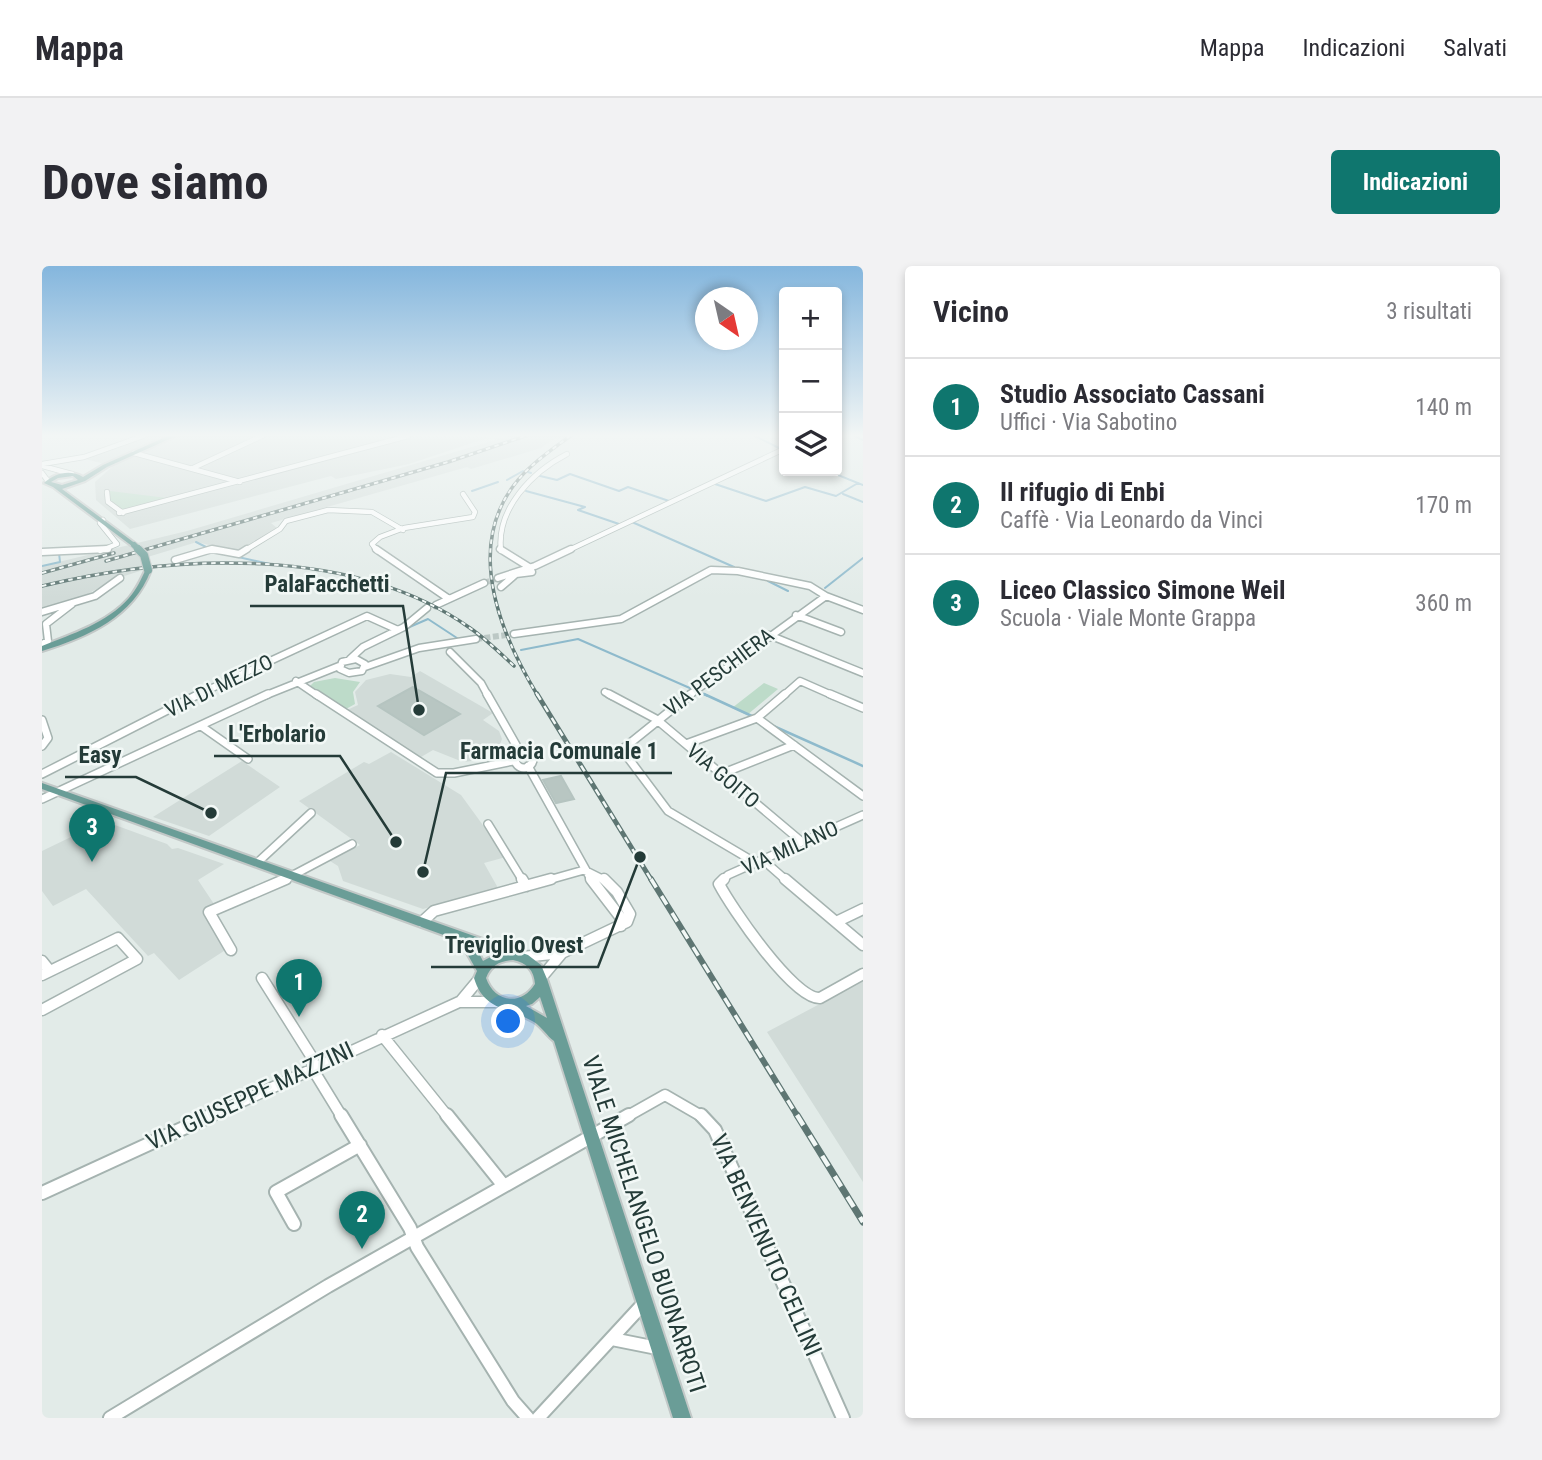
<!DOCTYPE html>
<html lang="it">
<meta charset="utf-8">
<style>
body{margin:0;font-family:"Roboto Condensed",sans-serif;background:#f2f2f3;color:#2b2b33}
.controls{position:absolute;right:21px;top:21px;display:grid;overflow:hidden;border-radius:7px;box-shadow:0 4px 10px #0003}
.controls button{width:63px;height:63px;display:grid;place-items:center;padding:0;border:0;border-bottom:2px solid #e1e1e2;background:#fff;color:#2b2b33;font:35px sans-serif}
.compass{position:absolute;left:653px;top:21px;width:63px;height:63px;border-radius:50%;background:#fff;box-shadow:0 4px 10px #0003;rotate:146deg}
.you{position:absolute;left:467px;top:756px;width:24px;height:24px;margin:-18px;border:5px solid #fff;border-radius:50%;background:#1a73e8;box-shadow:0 0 0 10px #1a73e833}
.badge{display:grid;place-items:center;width:46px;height:46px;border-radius:50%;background:#0f766e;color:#fff;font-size:23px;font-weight:700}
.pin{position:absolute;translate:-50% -58px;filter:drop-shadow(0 2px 4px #0008)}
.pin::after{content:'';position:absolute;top:37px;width:24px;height:21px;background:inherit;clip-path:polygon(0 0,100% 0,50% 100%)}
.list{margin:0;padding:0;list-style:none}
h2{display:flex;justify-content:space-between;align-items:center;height:91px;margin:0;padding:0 28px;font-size:30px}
h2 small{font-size:23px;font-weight:400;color:#7c7c81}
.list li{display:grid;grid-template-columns:46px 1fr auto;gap:21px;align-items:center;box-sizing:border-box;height:98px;padding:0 28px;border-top:2px solid #e1e1e2}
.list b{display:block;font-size:26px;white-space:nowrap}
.list p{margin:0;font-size:23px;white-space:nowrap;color:#7c7c81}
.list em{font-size:23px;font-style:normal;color:#7c7c81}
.icon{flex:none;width:38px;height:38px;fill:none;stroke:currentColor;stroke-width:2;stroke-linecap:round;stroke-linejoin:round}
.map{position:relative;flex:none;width:821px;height:1152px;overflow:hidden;border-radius:7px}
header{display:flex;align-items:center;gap:42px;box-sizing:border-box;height:98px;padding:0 35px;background:#fff;border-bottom:2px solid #e1e1e2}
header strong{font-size:33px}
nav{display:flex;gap:38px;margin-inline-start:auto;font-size:24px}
.intro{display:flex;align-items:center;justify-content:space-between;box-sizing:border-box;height:168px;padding:0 42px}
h1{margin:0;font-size:49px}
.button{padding:18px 32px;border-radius:7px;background:#0f766e;color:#fff;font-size:24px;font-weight:700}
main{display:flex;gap:42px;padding:0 42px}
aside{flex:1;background:#fff;border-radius:7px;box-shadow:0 4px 10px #0003}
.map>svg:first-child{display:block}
.built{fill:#d1dbd8}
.green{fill:#bddbc9}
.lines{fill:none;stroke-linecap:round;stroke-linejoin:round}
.stream-far1{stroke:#8ebacc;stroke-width:2}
.stream{stroke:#8ebacc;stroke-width:2.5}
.building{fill:#b8c6c2;stroke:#b5c4c0;stroke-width:2}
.minor-tunnel{stroke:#bcc8c5;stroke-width:6;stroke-dasharray:6 2.5;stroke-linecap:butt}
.minor-far4-casing{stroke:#a5b3b0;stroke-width:6}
.minor-far3-casing{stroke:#a5b3b0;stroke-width:9}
.minor-far2-casing{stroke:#a5b3b0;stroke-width:10}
.minor-far1-casing{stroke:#a5b3b0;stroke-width:13}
.minor-casing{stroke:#a5b3b0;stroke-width:16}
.major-casing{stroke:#c2c8c7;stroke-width:4}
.minor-far4{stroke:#fff;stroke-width:4.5}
.minor-far3{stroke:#fff;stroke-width:6}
.minor-far2{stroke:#fff;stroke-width:7}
.minor-far1{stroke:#fff;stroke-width:10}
.minor{stroke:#fff;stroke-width:12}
.major{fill:#6a9d97;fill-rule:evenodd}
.rail-far3-casing{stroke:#5e7673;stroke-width:3.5}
.rail-far2-casing{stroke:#5e7673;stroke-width:5}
.rail-far1-casing{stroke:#5e7673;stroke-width:6}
.rail-casing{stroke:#5e7673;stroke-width:7}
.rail-far3{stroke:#f2f8f6;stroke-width:2;stroke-dasharray:4.5;stroke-linecap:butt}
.rail-far2{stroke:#f2f8f6;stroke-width:2.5;stroke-dasharray:7;stroke-linecap:butt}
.rail-far1{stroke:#f2f8f6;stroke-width:3.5;stroke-dasharray:10;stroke-linecap:butt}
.rail{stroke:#f2f8f6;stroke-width:4.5;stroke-dasharray:12;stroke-linecap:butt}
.major-bridge-far1-casing{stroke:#c2c8c7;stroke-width:8;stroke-linecap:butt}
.major-bridge-casing{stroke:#c2c8c7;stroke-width:10;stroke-linecap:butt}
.major-bridge-far1{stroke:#6a9d97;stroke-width:6}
.major-bridge{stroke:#6a9d97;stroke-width:8}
.labels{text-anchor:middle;stroke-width:5;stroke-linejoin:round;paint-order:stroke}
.street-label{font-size:21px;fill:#243b38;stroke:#f2f8f6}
.near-street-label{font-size:24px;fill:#243b38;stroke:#f2f8f6}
.leader{fill:none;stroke:#243b38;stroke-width:2.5}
.callout-dot{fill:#243b38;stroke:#f2f8f6;stroke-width:2.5}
.callout-label{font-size:23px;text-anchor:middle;font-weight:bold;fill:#243b38;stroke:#f2f8f6;stroke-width:5;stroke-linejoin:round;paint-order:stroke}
</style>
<header>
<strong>Mappa</strong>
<nav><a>Mappa</a><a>Indicazioni</a><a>Salvati</a></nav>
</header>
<div class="intro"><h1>Dove siamo</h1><a class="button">Indicazioni</a></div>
<main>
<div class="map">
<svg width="821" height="1152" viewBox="0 0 821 1152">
<rect width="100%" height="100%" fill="#e2ebe8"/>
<path class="built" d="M 98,170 L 448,171 L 367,198 L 294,213 L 289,210 L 88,263 L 54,234 L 53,216 L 71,200 L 35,191 Z
M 467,170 L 532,170 L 525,174 L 513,172 L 499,182 L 429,203 L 425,201 L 229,257 L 235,262 L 195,286 L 155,276 L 99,293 L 101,304 L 70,314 L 39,332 L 0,343 L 0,300 L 145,265 Z
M 378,405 L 451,447 L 441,454 L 457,465 L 460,473 L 455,486 L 438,494 L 421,496 L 391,484 L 379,491 L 305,444 L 316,439 L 313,426 L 324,414 L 348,408 L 369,411 Z
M 349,486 L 419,529 L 464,591 L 442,597 L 456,622 L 381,643 L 301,615 L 296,600 L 288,595 L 318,579 L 257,535 L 322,496 L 327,498 Z
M 200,495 L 238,521 L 167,570 L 111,551 Z
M 62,555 L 125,578 L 130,583 L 136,582 L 182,598 L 156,614 L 172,638 L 162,644 L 185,683 L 137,714 L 112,687 L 106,690 L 44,623 L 11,640 L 0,625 L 0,585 Z
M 821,715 L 821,916 L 725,766 Z"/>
<path class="green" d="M 68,225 L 125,232 L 81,244 L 67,234 Z
M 293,412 L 318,416 L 311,426 L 313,438 L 304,443 L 268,420 L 272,416 Z
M 722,417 L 736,423 L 705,449 L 690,442 Z"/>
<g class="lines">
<path class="stream-far1" d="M 713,170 L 739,183
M 813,170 L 821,174
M 786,205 L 821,219
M 486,206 L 489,207
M 494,209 L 515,214 L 528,208 L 577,225 L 586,221 L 627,235
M 465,214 L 481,205
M 673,218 L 724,235 L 763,221 L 794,230 L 816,217
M 430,225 L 456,216
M 484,225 L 543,241 L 536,244 L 577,258
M 801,228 L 821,236
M 590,256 L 692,301
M 154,276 L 166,282
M 187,289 L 228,298
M 0,300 L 18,296 L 17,287
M 726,315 L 746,325
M 783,322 L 821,292
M 363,363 L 386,353 L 418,374
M 479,384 L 536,373 L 666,430"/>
<path class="stream" d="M 662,428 L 712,451
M 727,458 L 821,500"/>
</g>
<path class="building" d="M 371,421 L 380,426 L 418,448 L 382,469 L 336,440 Z
M 519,510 L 532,533 L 514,537 L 501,514 Z"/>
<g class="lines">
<path class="minor-tunnel" d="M 442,317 L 456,312
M 434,373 L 472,368"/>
<defs>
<path id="minor-far4" d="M 92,187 L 198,216
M 0,198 L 42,191 L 101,170
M 0,200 L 30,208
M 151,202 L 220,170
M 0,207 L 6,215
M 65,226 L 66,236 L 81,247
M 77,247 L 366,170
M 58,285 L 75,278 L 58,257 L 61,254
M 164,285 L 180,285
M 202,285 L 238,263 L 244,255 L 286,244 L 330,246 L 361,264
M 335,285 L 330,278 L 338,271 L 362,262 L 431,251 L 433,246 L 421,228
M 459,285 C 454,243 490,206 525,188
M 525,285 L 742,183"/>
<path id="minor-far3" d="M 170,283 L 197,288 L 205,283
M 334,283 L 407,333
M 458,283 L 487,301
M 0,286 L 66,283
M 133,294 L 170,283
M 456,312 L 493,300 L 529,283
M 459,321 L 474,308 L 490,306 L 487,301
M 784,330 L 821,344
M 394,339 L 442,317
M 0,346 L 53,330 L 78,312
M 754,349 L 799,366
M 472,368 L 579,353 L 669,304 L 696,305 L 768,320 L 784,330 L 646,430
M 727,369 L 821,407
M 0,378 L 6,375 L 4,358 L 30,338
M 408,386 L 439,417 L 446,430
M 308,393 L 321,381 L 362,361 L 385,342
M 314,393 L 323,398 L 320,405 L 307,407 L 298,403 L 300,396 Z
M 323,401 L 377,382 L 434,373
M 254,415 L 276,430
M 563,426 L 570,430
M 153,430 L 325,350 L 356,364
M 222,430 L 297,400
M 741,430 L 758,415 L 792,430"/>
<path id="minor-far2" d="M 274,428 L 395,507 L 412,507 L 471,495
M 445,428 L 478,486
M 567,428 L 614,453 L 760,576
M 649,428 L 582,482 L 584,489 L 626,545 L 714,597
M 788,428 L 821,442
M 715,452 L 821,530
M 0,454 L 6,472 L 0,480
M 159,460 L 206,493
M 644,478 L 715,452 L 743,428
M473 493a9 9 0 1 1 18 0a9 9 0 1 1-18 0Z
M 486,500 L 550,615
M 0,508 L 157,428
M 679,508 L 752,479
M 0,533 L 226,428
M 446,558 L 481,615
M 721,594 L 745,615
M 215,597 L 269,547
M 542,604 L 564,615
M 240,615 L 310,578
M 503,615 L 542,604
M 680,615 L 686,609 L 821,549"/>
<path id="minor-far1" d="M 480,613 L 484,620
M 549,613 L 579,652 L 579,660
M 682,613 L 677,618 C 689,641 752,734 778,732 L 821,708
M 743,613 L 821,679
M 380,656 L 392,645 L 509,613
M 794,656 L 821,643
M 189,684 L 167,646 L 244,613
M 480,691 L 520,687 L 585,656 L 588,648 L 575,626 L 562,613
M 0,695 L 8,705
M 0,709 L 76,672 L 95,693 L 0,744
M 220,712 L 271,793 L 270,802 L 300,851
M 499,712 L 520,687
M 418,736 L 438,712
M 340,769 L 406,851
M 166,851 L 417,736 L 455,736
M 584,851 L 623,829 L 661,851"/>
<path id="minor" d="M 299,849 L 368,962 L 375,981 L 471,1135 L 486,1152
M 405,849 L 462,920
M 659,849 L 673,864 L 801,1152
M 0,927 L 170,849
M 252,958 L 234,926 L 318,879
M 570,1073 L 615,1082
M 68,1152 L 286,1020 L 587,849
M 496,1152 L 603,1036"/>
<path id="major" d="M 126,170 L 134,170 L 65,201 L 43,215 L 20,223 L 94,278 L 94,280 L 90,280 L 11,221 L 2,217 C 13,207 28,203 41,211 L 61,199 ZM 31,210 L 36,214 L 20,219 L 9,216 L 16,212 Z
M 104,303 L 109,304 C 91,351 46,371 0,385 L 0,380 C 30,368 65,357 87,332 C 95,323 99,313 104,303 Z
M 0,517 L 486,689 L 499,699 L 505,713 L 649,1152 L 631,1152 L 512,775 C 505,770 500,761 492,756 C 466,741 442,745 432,712 L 435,705 L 418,675 L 0,523 ZM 433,680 L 454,688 L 441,695 ZM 471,694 C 485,697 492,704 493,718 C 479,741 452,736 444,712 C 449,699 458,695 471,694 ZM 498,731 L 505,752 L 484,740 L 490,738 Z"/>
</defs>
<use href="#minor-far4" class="minor-far4-casing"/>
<use href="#minor-far3" class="minor-far3-casing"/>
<use href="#minor-far2" class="minor-far2-casing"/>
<use href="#minor-far1" class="minor-far1-casing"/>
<use href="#minor" class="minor-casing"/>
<use href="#major" class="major-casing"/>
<use href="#minor-far4" class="minor-far4"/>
<use href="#minor-far3" class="minor-far3"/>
<use href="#minor-far2" class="minor-far2"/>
<use href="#minor-far1" class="minor-far1"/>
<use href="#minor" class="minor"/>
<use href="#major" class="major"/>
<defs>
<path id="rail-far3" d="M 64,295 L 406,196 L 483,170
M 0,307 L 72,287
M 0,320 C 132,288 311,279 428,362 C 444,373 458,387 472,400
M 496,430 C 459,369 423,284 472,219 C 487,199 508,185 528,170"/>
<path id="rail-far2" d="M 495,428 L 610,615"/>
<path id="rail-far1" d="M 609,613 L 756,851"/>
<path id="rail" d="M 755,849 L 821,956"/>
</defs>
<use href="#rail-far3" class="rail-far3-casing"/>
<use href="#rail-far2" class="rail-far2-casing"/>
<use href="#rail-far1" class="rail-far1-casing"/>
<use href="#rail" class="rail-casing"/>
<use href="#rail-far3" class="rail-far3"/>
<use href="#rail-far2" class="rail-far2"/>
<use href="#rail-far1" class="rail-far1"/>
<use href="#rail" class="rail"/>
<defs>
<path id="major-bridge-far1" d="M 92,279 L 98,285"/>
<path id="major-bridge" d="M 96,283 L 102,289 L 106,304"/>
</defs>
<use href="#major-bridge-far1" class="major-bridge-far1-casing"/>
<use href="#major-bridge" class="major-bridge-casing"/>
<use href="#major-bridge-far1" class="major-bridge-far1"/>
<use href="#major-bridge" class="major-bridge"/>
</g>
<linearGradient id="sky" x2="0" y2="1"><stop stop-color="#84b6dd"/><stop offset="0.51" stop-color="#f2f6f5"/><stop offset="1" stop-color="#f2f6f5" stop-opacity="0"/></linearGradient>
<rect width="821" height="332" fill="url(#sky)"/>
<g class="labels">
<g class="street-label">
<text transform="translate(677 406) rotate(-37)" y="7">VIA PESCHIERA</text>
<text transform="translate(177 420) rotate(-26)" y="7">VIA DI MEZZO</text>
<text transform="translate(681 510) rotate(40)" y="7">VIA GOITO</text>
<text transform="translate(748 582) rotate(-24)" y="7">VIA MILANO</text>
</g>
<g class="near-street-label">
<text transform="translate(208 830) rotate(-25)" y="8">VIA GIUSEPPE MAZZINI</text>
<text transform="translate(602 958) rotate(72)" y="8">VIALE MICHELANGELO BUONARROTI</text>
<text transform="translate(724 979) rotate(66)" y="8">VIA BENVENUTO CELLINI</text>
</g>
</g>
<path class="leader" d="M377 444L361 340H208M354 576L298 490H172M381 606L404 507H630M169 547L94 511H23M598 591L556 701H389"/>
<g class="callout-dot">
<circle cx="377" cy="444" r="7"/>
<circle cx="354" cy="576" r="7"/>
<circle cx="381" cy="606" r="7"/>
<circle cx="169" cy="547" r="7"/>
<circle cx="598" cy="591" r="7"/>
</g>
<g class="callout-label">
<text x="285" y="326">PalaFacchetti</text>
<text x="235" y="476">L'Erbolario</text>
<text x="517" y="493">Farmacia Comunale 1</text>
<text x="58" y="497">Easy</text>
<text x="472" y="687">Treviglio Ovest</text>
</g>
</svg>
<div class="controls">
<button>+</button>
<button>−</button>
<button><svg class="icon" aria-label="layers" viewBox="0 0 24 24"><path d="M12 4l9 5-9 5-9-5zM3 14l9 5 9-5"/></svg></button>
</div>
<svg class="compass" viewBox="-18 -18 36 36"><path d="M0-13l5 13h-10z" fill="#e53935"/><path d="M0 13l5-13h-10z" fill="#7c7c81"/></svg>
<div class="you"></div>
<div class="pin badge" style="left:257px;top:751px">1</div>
<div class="pin badge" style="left:320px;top:983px">2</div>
<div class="pin badge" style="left:50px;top:596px">3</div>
</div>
<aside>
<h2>Vicino<small>3 risultati</small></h2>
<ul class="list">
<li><span class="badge">1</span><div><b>Studio Associato Cassani</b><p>Uffici · Via Sabotino</p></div><em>140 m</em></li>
<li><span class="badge">2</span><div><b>Il rifugio di Enbi</b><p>Caffè · Via Leonardo da Vinci</p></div><em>170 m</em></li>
<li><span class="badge">3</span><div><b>Liceo Classico Simone Weil</b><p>Scuola · Viale Monte Grappa</p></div><em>360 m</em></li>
</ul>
</aside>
</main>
